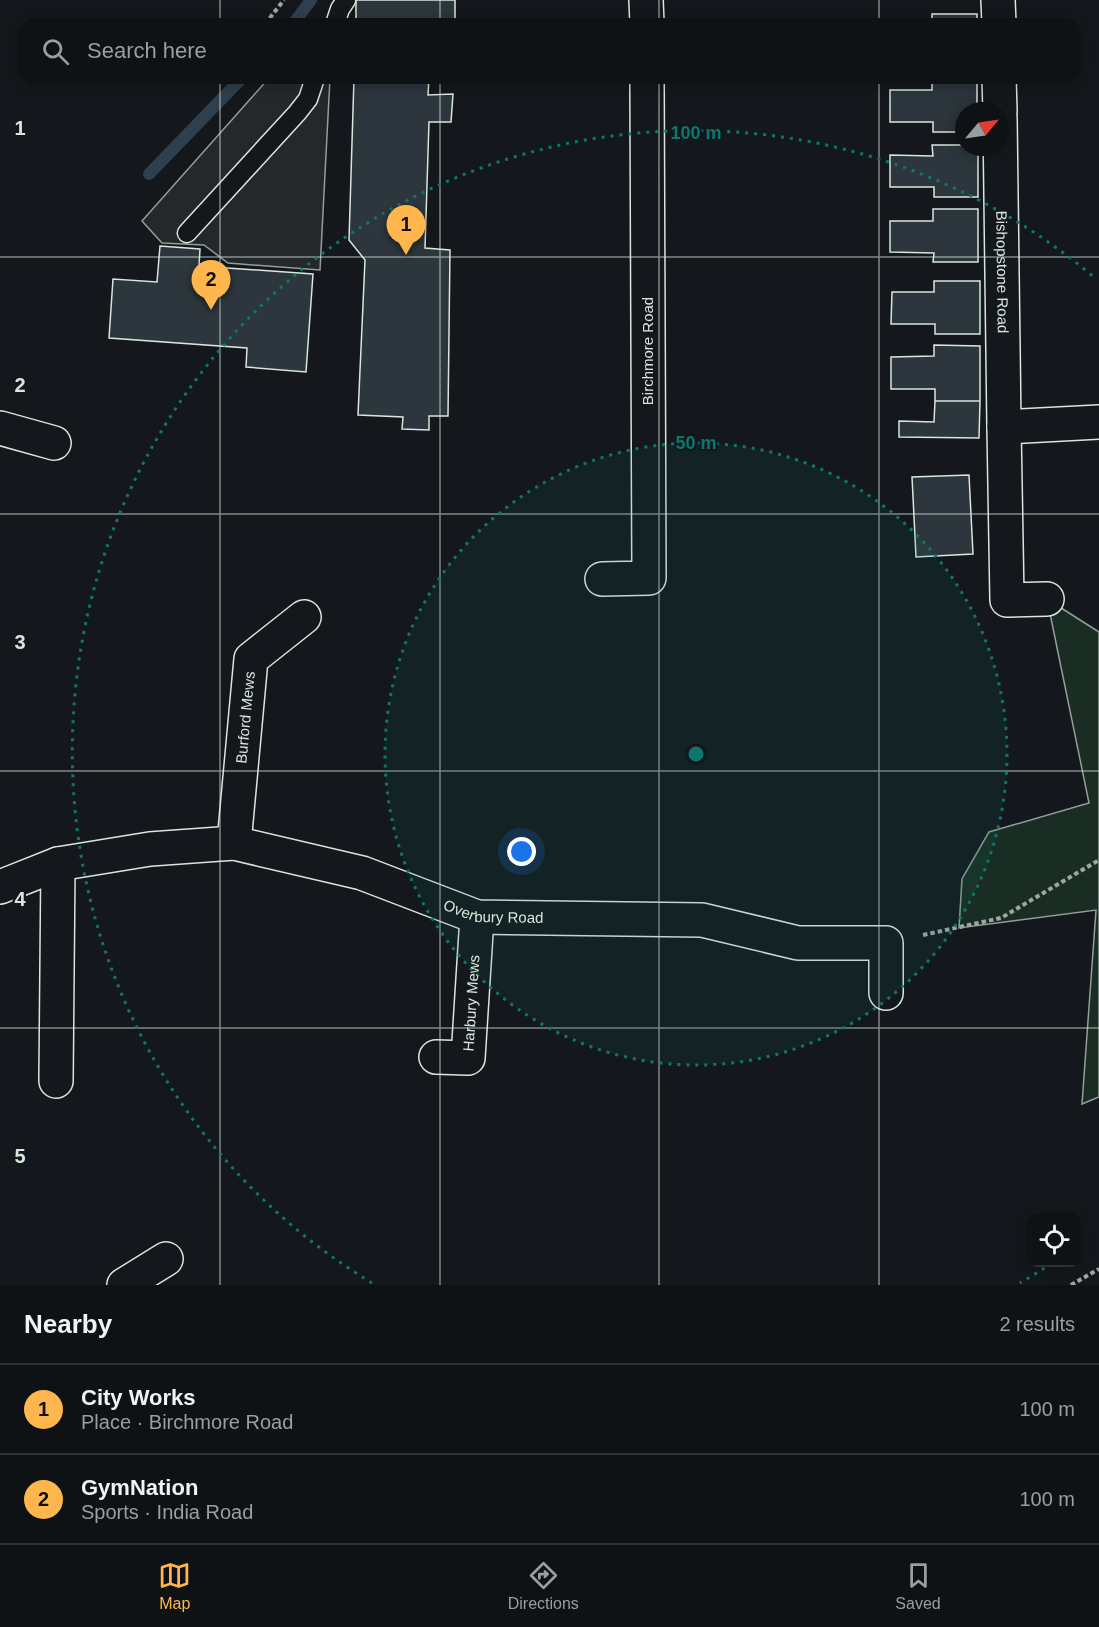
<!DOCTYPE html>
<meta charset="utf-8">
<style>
body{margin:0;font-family:Helvetica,sans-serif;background:#1d2022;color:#f1f3f6}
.controls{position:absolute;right:18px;bottom:18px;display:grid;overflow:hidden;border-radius:12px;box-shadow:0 3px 15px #0003}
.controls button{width:54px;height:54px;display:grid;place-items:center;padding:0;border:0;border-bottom:2px solid #2f3234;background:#0f1215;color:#f1f3f6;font:30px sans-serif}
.compass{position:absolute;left:955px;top:102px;width:54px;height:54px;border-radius:50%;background:#0f1215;box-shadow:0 3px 15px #0003;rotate:61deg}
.you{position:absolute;left:522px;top:852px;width:21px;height:21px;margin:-15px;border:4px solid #fff;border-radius:50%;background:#1a73e8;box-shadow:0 0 0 9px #1a73e833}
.badge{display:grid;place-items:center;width:39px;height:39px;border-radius:50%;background:#ffb74d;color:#111;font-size:20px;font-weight:700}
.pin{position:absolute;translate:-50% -50px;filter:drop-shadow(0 2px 3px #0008)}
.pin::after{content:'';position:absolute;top:32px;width:21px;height:18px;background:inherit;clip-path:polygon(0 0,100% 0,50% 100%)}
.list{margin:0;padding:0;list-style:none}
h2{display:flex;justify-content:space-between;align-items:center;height:78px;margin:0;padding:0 24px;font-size:26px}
h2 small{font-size:20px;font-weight:400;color:#9b9ea0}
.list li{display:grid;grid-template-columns:39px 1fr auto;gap:18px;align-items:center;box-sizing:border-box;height:90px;padding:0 24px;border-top:2px solid #2f3234}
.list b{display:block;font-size:22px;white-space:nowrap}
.list p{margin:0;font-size:20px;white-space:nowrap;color:#9b9ea0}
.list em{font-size:20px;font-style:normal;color:#9b9ea0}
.icon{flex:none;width:33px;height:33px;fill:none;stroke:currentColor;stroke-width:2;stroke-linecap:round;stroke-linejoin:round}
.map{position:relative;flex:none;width:1099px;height:1285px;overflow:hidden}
.search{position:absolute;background:#0f1215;box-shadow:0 3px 15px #0003;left:18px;right:18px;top:18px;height:66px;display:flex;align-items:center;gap:15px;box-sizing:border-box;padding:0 21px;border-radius:18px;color:#9b9ea0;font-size:22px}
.sheet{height:258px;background:#0f1215}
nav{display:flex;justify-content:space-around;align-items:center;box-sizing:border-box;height:84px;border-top:2px solid #2f3234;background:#0f1215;font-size:16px;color:#9b9ea0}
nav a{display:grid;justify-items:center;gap:3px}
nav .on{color:#ffb74d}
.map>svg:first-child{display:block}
.green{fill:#1a2d24;stroke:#939e99;stroke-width:1.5}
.parking{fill:#24282b;stroke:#939e99;stroke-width:1.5}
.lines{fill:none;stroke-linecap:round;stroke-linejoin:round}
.stream{stroke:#2f3f4d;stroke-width:12}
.building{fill:#2c363c;stroke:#d8e6dc;stroke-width:1.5}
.service-casing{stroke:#d8e6dc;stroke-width:21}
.minor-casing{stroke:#d8e6dc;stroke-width:36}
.path{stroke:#9da8a2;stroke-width:4;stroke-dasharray:4.5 3;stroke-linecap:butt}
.service{stroke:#14181c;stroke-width:18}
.minor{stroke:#14181c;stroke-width:33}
.grid{fill:none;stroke:#d8e6dc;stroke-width:1.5;stroke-opacity:0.55}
.ring{fill:none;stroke:#0f766e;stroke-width:3;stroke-dasharray:3 6}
.labels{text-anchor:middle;stroke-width:4.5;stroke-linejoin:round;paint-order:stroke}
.street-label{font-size:15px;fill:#d8e6dc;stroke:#14181c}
.grid-label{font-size:20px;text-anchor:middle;font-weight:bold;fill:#d8e6dc;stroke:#14181c;stroke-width:4.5;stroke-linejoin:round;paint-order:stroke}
.centre{fill:#0f766e;stroke:#14181c;stroke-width:3}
.ring-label{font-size:18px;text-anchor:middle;font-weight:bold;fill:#0f766e;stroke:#14181c;stroke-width:4.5;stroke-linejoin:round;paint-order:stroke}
</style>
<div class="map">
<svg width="1099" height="1285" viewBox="0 0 1099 1285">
<rect width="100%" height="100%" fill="#14181c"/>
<path class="green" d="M 1047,599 L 1099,632 L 1099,1097 L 1082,1104 L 1096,910 L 959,928 L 962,879 L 989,832 L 1089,803 Z"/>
<path class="parking" d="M 269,78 L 330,78 L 320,270 L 228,263 L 204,245 L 162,243 L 142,221 Z"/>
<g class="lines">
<path class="stream" d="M 293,24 L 311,0
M 149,174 L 242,78"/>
</g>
<path class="building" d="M 356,0 L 455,0 L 455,24 L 356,24 Z
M 932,14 L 977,14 L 977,24 L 932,24 Z
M 354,78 L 429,78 L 428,95 L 453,94 L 451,122 L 429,122 L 425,248 L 450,250 L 448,416 L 429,416 L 429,430 L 402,429 L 403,417 L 358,415 L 365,260 L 349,240 Z
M 932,79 L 977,79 L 977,111 L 964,111 L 964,132 L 933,132 L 933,122 L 890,122 L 890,90 L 932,90 Z
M 932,145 L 964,145 L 964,147 L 978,147 L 978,197 L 934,197 L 934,187 L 890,187 L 890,155 L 933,156 Z
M 933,209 L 978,209 L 978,262 L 933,262 L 934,253 L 890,252 L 890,221 L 933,221 Z
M 160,246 L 200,249 L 199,266 L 313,274 L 306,372 L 246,367 L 247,348 L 109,338 L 113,279 L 157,282 Z
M 934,281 L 980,281 L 980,334 L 935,334 L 935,324 L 891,324 L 892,292 L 934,292 Z
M 934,345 L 980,346 L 980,401 L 935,401 L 935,389 L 891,389 L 891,357 L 934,356 Z
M 935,401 L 980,401 L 979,438 L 899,437 L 899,421 L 934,422 Z
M 969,475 L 973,554 L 916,557 L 912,477 Z"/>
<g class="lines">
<defs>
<path id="service" d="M 335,24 L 340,9 L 346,0
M 187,233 L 297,113 L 308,99 L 315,78"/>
<g id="minor">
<path d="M 646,0 L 647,24"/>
<path d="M 998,0 L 999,24"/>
<path d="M 999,78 L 1000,111"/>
<path id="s1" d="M 1000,118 L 1004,427"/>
<path d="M 0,428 L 54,443"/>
<path d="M 602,579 L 649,578 L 647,78"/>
<path d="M 1047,599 L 1007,600 L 1004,427 L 1099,422"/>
<path id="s2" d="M 234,843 L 251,659 L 304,617"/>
<path id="s3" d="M 0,887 L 58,864 L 150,849 L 234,843 L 362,873 L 477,917 L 702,920 L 798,943 L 886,943 L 886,993"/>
<path id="s4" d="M 436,1057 L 468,1058 L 477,917"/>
<path d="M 56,1081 L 58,864"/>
<path d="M 124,1285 L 166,1259"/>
</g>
</defs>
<use href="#service" class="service-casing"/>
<use href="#minor" class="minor-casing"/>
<path class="path" d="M 270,18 L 278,24
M 265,24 L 284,0
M 923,935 L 1001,918 L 1099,860
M 1071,1285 L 1099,1269"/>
<use href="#service" class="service"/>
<use href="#minor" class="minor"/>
</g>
<path class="grid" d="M 220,0 L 220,24M 440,0 L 440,24M 659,0 L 659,24M 879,0 L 879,24M 220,78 L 220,1285M 440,78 L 440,1285M 659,78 L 659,1285M 879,78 L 879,1285M 0,257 L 1099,257M 0,514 L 1099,514M 0,771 L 1099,771M 0,1028 L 1099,1028"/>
<circle cx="696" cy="754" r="311" fill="#0f766e" fill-opacity=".12"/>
<g class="ring">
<circle cx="696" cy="754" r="311"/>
<path d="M1052 1263A621 621 0 0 1 1020 1283M372 1283A621 621 0 1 1 1095 278"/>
</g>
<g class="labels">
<g class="street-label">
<text dy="5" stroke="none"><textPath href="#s1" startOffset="154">Bishopstone Road</textPath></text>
<text transform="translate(648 351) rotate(-90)" y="5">Birchmore Road</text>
<text dy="5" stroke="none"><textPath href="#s2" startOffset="126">Burford Mews</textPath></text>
<text dy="5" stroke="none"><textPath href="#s3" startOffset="510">Overbury Road</textPath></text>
<text dy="5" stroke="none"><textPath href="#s4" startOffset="87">Harbury Mews</textPath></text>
</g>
</g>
<g class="grid-label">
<text x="20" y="135">1</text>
<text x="20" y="392">2</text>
<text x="20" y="649">3</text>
<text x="20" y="906">4</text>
<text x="20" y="1163">5</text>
</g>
<circle cx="696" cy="754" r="9" class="centre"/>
<g class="ring-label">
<text x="696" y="139">100 m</text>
<text x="696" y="449">50 m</text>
</g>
</svg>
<div class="controls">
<button><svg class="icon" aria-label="locate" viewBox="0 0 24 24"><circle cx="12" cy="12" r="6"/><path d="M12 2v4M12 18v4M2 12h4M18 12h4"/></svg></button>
</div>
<svg class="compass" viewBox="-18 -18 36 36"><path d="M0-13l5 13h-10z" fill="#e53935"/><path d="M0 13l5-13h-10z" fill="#9b9ea0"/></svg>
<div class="you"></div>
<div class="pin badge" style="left:406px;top:255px">1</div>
<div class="pin badge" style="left:211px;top:310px">2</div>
<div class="search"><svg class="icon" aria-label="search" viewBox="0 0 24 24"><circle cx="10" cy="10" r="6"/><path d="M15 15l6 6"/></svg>Search here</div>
</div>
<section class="sheet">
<h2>Nearby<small>2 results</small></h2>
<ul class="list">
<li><span class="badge">1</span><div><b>City Works</b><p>Place · Birchmore Road</p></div><em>100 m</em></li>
<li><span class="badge">2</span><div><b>GymNation</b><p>Sports · India Road</p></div><em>100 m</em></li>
</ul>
</section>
<nav>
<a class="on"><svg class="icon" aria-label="map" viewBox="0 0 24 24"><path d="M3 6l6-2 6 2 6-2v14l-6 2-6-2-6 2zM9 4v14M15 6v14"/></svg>Map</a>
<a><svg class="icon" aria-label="directions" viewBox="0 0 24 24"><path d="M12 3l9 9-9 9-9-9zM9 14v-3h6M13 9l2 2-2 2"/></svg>Directions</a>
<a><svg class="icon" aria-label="saved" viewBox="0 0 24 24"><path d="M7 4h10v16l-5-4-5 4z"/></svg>Saved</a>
</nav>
